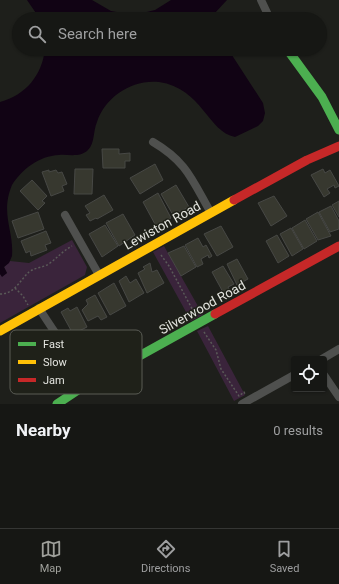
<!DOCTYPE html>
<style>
body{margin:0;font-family:Roboto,sans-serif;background:#1f201d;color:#f1f3f6}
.controls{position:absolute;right:12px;bottom:12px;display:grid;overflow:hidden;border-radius:4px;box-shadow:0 1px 3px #0004}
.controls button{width:36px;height:36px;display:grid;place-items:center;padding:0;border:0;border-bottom:1px solid #353634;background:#161714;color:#f1f3f6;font:20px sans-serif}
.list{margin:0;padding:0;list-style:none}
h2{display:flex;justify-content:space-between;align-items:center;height:52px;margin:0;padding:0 16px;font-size:17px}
h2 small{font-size:13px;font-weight:400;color:#9e9fa0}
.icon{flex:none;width:22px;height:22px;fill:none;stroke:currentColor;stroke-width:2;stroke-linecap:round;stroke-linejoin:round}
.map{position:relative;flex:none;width:339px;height:404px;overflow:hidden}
.search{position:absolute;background:#161714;box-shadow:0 1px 3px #0004;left:12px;right:12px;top:12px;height:44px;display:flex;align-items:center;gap:10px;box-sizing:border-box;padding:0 14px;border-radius:22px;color:#9e9fa0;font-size:15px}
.sheet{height:124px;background:#161714}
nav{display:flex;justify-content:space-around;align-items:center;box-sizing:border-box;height:56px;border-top:1px solid #353634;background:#161714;font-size:11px;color:#9e9fa0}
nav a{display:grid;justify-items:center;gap:2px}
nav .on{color:#9fa09b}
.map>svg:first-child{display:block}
.green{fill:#3a243b}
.water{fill:#110314}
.building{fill:#37382f;stroke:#474845}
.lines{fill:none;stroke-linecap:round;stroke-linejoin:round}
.path{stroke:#5a5a58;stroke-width:1.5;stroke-dasharray:2 2;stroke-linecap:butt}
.street{stroke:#4f504e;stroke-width:8}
.fast{stroke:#4caf50;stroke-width:9}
.slow{stroke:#ffc107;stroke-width:9}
.jam{stroke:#c62828;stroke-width:9}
.labels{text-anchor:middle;stroke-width:3;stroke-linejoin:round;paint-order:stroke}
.street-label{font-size:13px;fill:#e4e5e0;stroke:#1f2119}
.key{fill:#1f2119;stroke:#5a5c55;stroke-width:1}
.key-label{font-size:11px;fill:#e4e5e0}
</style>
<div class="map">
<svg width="339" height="404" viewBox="0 0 339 404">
<rect width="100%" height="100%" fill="#1e1f1b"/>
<path class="green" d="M 72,240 L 87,267 L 85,275 L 0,323 L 0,274 L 2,276 L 7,273 L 4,267 L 10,261 L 29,263 Z
M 164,246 L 203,315 L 191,321 L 153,252 Z
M 208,326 L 245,395 L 234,401 L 197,331 Z"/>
<path class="water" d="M 27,0 L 92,0 L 111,11 L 134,15 L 155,10 L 171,0 L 227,0 L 214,14 L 212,19 L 40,19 Z
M 45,49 L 228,49 L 263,103 L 265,113 L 263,121 L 258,126 L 235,137 C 208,132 202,88 159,82 C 132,79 105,97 97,122 C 93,131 95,143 88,150 C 80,158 68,154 59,155 C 39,156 22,169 12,185 C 0,214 14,230 12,256 L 9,263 L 4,267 L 7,273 L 2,277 L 0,274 L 0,102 C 26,95 42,75 45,49 Z"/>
<path class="building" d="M 102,149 L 119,149 L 119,154 L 130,153 L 130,161 L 125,161 L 125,168 L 103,168 Z
M 155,164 L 163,180 L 140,194 L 130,178 Z
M 75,169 L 93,169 L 92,194 L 74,194 Z
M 323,169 L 325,173 L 330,170 L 339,186 L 335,188 L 334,185 L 327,189 L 330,193 L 324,197 L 311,175 Z
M 49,170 L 49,172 L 56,170 L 58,173 L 62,172 L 67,184 L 62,186 L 64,191 L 51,196 L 42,172 Z
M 32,180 L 47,196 L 42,201 L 45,203 L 38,210 L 20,191 Z
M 176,185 L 189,207 L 173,215 L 161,194 Z
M 158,193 L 171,218 L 156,226 L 143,202 Z
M 104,195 L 113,210 L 97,219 L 96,218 L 90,221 L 86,215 L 90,213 L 85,206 Z
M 274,196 L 287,216 L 271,226 L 258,203 Z
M 339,201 L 339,217 L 332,205 Z
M 331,206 L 339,221 L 339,229 L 330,232 L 319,212 Z
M 38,212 L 44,229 L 18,238 L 12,221 Z
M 318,212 L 331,236 L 318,240 L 306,219 Z
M 123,214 L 135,235 L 119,246 L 106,223 Z
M 305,220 L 317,241 L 304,249 L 292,228 Z
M 105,225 L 118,246 L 102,257 L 89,234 Z
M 221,226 L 233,247 L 217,256 L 204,234 Z
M 291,228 L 303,249 L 292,256 L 280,234 Z
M 46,231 L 51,243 L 45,245 L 47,250 L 31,256 L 30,251 L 26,253 L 21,241 Z
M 277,235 L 289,256 L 278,263 L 266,241 Z
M 198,238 L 203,247 L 206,245 L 212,256 L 209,258 L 208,255 L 201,259 L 203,264 L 197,267 L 185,245 Z
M 184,246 L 196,267 L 181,276 L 168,253 Z
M 237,259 L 248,279 L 237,285 L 227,264 Z
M 150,263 L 152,272 L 157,270 L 164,283 L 147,293 L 138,273 L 145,269 L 143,267 Z
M 223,266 L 234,284 L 228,287 L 230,291 L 224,294 L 212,272 Z
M 126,276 L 130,283 L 136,279 L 144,293 L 129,302 L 119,281 Z
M 114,283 L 126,306 L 110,315 L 98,293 Z
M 95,295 L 107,317 L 101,320 L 98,316 L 88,321 L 82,310 L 88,304 L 86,300 Z
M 77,307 L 87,327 L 73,334 L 61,312 L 68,308 L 70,311 Z"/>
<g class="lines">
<path class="path" d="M 161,255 L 169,266 L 196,316
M 15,288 L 23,296 L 28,305
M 0,294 C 15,294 20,280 29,272 C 35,267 44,268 50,263 C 58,257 63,251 72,246
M 204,332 L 216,350 L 221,369 L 239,396 L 244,392 L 245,394"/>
<path class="street" d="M 261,0 L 270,19
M 153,142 C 187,162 192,180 211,213
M 65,215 L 99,275
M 39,308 C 55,334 74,358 88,385
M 322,359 L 339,349
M 324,375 L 339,397
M 242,404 L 294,375"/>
<path class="fast" d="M 287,49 L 322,97 L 339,130
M 57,404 L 78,390 L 215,314"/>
<path class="slow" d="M 0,331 L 234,200"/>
<path class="jam" d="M 234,200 L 307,160 L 339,146
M 215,314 L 339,246"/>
</g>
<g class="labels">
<g class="street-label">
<text transform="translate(162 225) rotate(-29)" y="5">Lewiston Road</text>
<text transform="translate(202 307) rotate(-29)" y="5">Silverwood Road</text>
</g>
</g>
<rect x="10" y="330" width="132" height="64" rx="6" class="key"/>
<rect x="18" y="342" width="18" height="4" fill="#4caf50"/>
<rect x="18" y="360" width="18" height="4" fill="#ffc107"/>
<rect x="18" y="378" width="18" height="4" fill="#c62828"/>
<g class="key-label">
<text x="43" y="348">Fast</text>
<text x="43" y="366">Slow</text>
<text x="43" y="384">Jam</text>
</g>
</svg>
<div class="controls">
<button><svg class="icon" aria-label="locate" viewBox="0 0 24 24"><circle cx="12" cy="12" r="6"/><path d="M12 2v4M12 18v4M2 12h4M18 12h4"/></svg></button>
</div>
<div class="search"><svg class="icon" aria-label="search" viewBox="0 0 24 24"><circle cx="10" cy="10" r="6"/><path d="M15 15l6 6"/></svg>Search here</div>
</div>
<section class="sheet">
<h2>Nearby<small>0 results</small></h2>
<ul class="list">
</ul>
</section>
<nav>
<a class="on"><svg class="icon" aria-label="map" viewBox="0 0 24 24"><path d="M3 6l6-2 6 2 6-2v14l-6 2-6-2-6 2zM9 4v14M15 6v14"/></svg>Map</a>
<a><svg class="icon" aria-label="directions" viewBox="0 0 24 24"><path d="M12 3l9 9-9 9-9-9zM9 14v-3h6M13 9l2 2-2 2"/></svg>Directions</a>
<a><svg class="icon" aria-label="saved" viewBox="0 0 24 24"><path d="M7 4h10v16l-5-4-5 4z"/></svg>Saved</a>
</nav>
